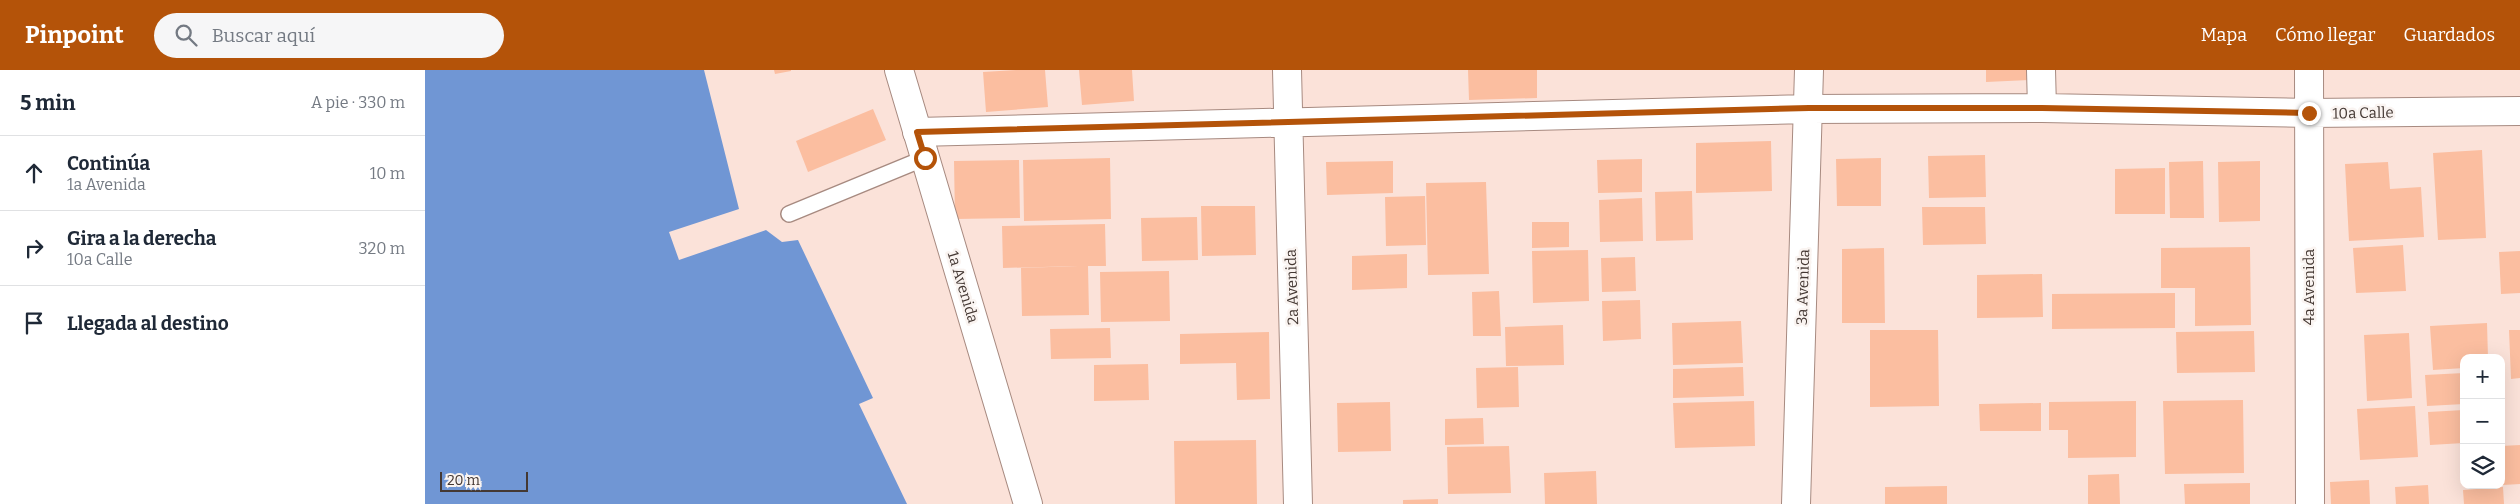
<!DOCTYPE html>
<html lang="es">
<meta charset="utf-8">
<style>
body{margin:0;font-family:Bitter,serif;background:#f6f6f7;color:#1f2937}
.controls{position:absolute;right:15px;bottom:15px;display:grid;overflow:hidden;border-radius:10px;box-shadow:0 5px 20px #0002}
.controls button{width:45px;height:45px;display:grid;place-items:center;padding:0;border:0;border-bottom:1px solid #e0e1e3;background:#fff;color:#1f2937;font:25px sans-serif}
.scale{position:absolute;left:15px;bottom:12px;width:88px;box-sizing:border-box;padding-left:5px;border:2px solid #443833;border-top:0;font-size:14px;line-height:18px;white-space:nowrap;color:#443833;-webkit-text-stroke:4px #faf4f1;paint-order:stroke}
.stop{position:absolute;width:15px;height:15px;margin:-11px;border:4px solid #b45309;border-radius:50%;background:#fff}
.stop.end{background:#b45309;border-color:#fff;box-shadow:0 1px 5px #0008}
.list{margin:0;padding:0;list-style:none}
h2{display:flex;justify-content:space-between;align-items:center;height:65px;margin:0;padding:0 20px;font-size:21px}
h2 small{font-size:16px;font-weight:400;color:#747a83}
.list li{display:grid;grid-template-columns:32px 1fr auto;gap:15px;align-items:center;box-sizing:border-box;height:75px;padding:0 20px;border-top:1px solid #e0e1e3}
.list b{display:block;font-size:19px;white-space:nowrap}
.list p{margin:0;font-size:16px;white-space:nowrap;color:#747a83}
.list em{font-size:16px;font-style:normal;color:#747a83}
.icon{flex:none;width:28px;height:28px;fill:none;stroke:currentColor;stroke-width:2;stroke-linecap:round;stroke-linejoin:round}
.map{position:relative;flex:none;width:2095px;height:434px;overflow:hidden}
header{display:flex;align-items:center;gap:30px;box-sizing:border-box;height:70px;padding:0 25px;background:#b45309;color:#fff}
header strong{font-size:24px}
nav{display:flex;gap:28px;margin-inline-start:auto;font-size:18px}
.search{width:350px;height:45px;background:#f6f6f7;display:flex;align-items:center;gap:12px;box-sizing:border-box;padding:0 18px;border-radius:28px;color:#747a83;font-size:19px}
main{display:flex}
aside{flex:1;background:#fff}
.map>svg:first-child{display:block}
.water{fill:#7096d4}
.building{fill:#fbbea0}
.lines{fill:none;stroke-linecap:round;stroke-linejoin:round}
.service-casing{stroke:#a78a80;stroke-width:18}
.minor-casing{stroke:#a78a80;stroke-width:30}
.tertiary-casing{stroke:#a78a80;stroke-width:30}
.service{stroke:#fff;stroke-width:15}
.minor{stroke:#fff;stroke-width:28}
.tertiary{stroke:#fff;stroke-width:28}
.route{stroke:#b45309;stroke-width:6}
.labels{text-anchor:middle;stroke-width:5;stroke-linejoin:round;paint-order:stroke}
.street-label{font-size:15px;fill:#443833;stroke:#faf4f1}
</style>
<header>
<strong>Pinpoint</strong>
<div class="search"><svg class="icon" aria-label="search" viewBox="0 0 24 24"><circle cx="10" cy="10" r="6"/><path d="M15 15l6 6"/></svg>Buscar aquí</div>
<nav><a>Mapa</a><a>Cómo llegar</a><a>Guardados</a></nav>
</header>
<main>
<aside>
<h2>5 min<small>A pie · 330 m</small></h2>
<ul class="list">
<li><svg class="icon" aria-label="ahead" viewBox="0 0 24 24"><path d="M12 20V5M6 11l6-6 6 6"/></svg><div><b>Continúa</b><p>1a Avenida</p></div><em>10 m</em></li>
<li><svg class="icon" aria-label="right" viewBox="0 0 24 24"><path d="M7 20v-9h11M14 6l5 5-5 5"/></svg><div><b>Gira a la derecha</b><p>10a Calle</p></div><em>320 m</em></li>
<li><svg class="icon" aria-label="arrive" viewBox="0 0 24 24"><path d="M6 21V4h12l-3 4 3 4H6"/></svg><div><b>Llegada al destino</b></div></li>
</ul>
</aside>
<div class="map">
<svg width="2095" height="434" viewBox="0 0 2095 434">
<rect width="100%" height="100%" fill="#fbe2d9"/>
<path class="water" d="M 0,0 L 279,0 L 314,139 L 244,162 L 254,190 L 341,160 L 357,172 L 373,170 L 448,328 L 434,334 L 482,434 L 0,434 Z"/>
<path class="building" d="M 349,0 L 366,0 L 366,1 L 350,4 Z
M 591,0 L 620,0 L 623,37 L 561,42 L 558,2 Z
M 654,0 L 707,0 L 709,31 L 657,35 Z
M 1043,0 L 1112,0 L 1112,28 L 1044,30 Z
M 1561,0 L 1603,0 L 1604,10 L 1561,12 Z
M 448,39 L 461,70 L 383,102 L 371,71 Z
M 1346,71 L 1347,121 L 1271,123 L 1271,73 Z
M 2057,80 L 2061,168 L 2013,170 L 2008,83 Z
M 1560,85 L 1561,127 L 1504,128 L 1503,86 Z
M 685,88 L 686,149 L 599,151 L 598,90 Z
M 1456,88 L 1456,136 L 1412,136 L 1411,89 Z
M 1217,89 L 1217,122 L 1173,123 L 1172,90 Z
M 594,90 L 595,148 L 530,149 L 529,91 Z
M 968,91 L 968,123 L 902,125 L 901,92 Z
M 1778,91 L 1779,148 L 1745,148 L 1744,92 Z
M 1835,91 L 1835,151 L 1794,152 L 1793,92 Z
M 1963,92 L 1965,119 L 1996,117 L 1999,167 L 1924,171 L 1920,94 Z
M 1740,98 L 1740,144 L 1690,144 L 1690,99 Z
M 1061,112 L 1064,204 L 1003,205 L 1001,113 Z
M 1267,121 L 1268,170 L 1231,171 L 1230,122 Z
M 1000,126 L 1001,175 L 961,176 L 960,127 Z
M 1217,128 L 1218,171 L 1175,172 L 1174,130 Z
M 776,136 L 830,136 L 831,185 L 777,186 Z
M 1497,137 L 1560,137 L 1561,174 L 1498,175 Z
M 772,147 L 773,190 L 717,191 L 716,148 Z
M 1107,152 L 1144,152 L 1144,177 L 1107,178 Z
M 680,154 L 681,196 L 663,196 L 664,245 L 597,246 L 596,198 L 653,196 L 578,198 L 577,156 Z
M 1978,175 L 1981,221 L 1931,223 L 1928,178 Z
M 1825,177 L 1826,255 L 1770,256 L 1770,218 L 1736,218 L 1736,178 Z
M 1459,178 L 1460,253 L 1417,253 L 1417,179 Z
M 1163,180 L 1164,231 L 1108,233 L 1107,181 Z
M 2095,181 L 2095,223 L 2076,224 L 2074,182 Z
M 982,184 L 982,218 L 927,220 L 927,186 Z
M 1210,187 L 1211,221 L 1177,222 L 1176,188 Z
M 744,201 L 745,251 L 676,252 L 675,202 Z
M 1617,204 L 1618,247 L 1552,248 L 1552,205 Z
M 1074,221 L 1076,266 L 1048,266 L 1047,222 Z
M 1750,223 L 1750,258 L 1627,259 L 1627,224 Z
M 1215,230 L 1216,269 L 1178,271 L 1177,231 Z
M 1316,251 L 1318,293 L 1248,295 L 1247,253 Z
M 2062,253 L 2063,288 L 2039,288 L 2039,298 L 2008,300 L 2005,256 Z
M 1138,255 L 1139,295 L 1081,296 L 1080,257 Z
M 685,258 L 686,288 L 626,289 L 625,259 Z
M 1445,260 L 1513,260 L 1514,336 L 1445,337 Z
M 2084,260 L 2095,260 L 2095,308 L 2086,309 Z
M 1829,261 L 1830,302 L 1752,303 L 1751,262 Z
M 844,262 L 845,329 L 812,330 L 811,293 L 755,294 L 755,264 Z
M 1984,263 L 1987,328 L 1942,331 L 1939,265 Z
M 723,294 L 724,330 L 669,331 L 669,295 Z
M 1093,297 L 1094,337 L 1052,338 L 1051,298 Z
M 1318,297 L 1319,326 L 1248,328 L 1248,299 Z
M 2039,303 L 2039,334 L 2002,336 L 2000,305 Z
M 1818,330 L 1819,403 L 1740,404 L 1738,331 Z
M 1329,331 L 1330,376 L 1250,378 L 1248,333 Z
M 1711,331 L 1711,387 L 1643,388 L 1643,360 L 1624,360 L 1624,332 Z
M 965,332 L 966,381 L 913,382 L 912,333 Z
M 1616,333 L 1616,361 L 1555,361 L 1554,334 Z
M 1990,336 L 1993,387 L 1935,390 L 1932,339 Z
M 2039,340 L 2039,373 L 2005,375 L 2003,342 Z
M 1058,348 L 1059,374 L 1020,375 L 1020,349 Z
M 831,370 L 832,434 L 750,434 L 749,371 Z
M 2095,375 L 2095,414 L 2078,415 L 2076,376 Z
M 1084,376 L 1086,423 L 1023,424 L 1022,377 Z
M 1171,401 L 1172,434 L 1120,434 L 1119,403 Z
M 1694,404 L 1695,434 L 1663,434 L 1663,405 Z
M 1944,410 L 1945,434 L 1906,434 L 1905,412 Z
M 1825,413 L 1825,434 L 1760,434 L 1759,414 Z
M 2003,415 L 2004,434 L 1971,434 L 1970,417 Z
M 1522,416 L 1522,434 L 1460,434 L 1460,417 Z
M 2078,417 L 2079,434 L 2039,434 L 2038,420 Z
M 1013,429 L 1013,434 L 978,434 L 978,430 Z"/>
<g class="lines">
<defs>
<path id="service" d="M 364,144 L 500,88"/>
<path id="minor" d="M 862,0 L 873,434
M 1616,0 L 1617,38
M 1884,0 L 1885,434
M 492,62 L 1384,39 L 1617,38 L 1884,43 L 2095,41
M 1371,434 L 1384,0"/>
<path id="tertiary" d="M 474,0 L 603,434"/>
</defs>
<use href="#service" class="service-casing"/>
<use href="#minor" class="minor-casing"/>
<use href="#tertiary" class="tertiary-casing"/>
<use href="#service" class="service"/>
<use href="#minor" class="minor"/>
<use href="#tertiary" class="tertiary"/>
</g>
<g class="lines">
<path class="route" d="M 500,88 L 492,62 L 1384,38 L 1617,38 L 1884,43"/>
</g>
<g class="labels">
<g class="street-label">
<text transform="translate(1938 43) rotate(-1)" y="5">10a Calle</text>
<text transform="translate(538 217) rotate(73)" y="5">1a Avenida</text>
<text transform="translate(867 217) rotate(-92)" y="5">2a Avenida</text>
<text transform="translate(1378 217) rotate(-88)" y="5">3a Avenida</text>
<text transform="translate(1884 217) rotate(-90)" y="5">4a Avenida</text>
</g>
</g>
</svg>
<div class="controls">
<button>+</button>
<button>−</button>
<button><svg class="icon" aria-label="layers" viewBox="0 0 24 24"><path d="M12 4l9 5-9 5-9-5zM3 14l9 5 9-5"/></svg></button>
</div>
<div class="scale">20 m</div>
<div class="stop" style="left:500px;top:88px"></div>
<div class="stop end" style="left:1884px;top:43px"></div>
</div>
</main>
